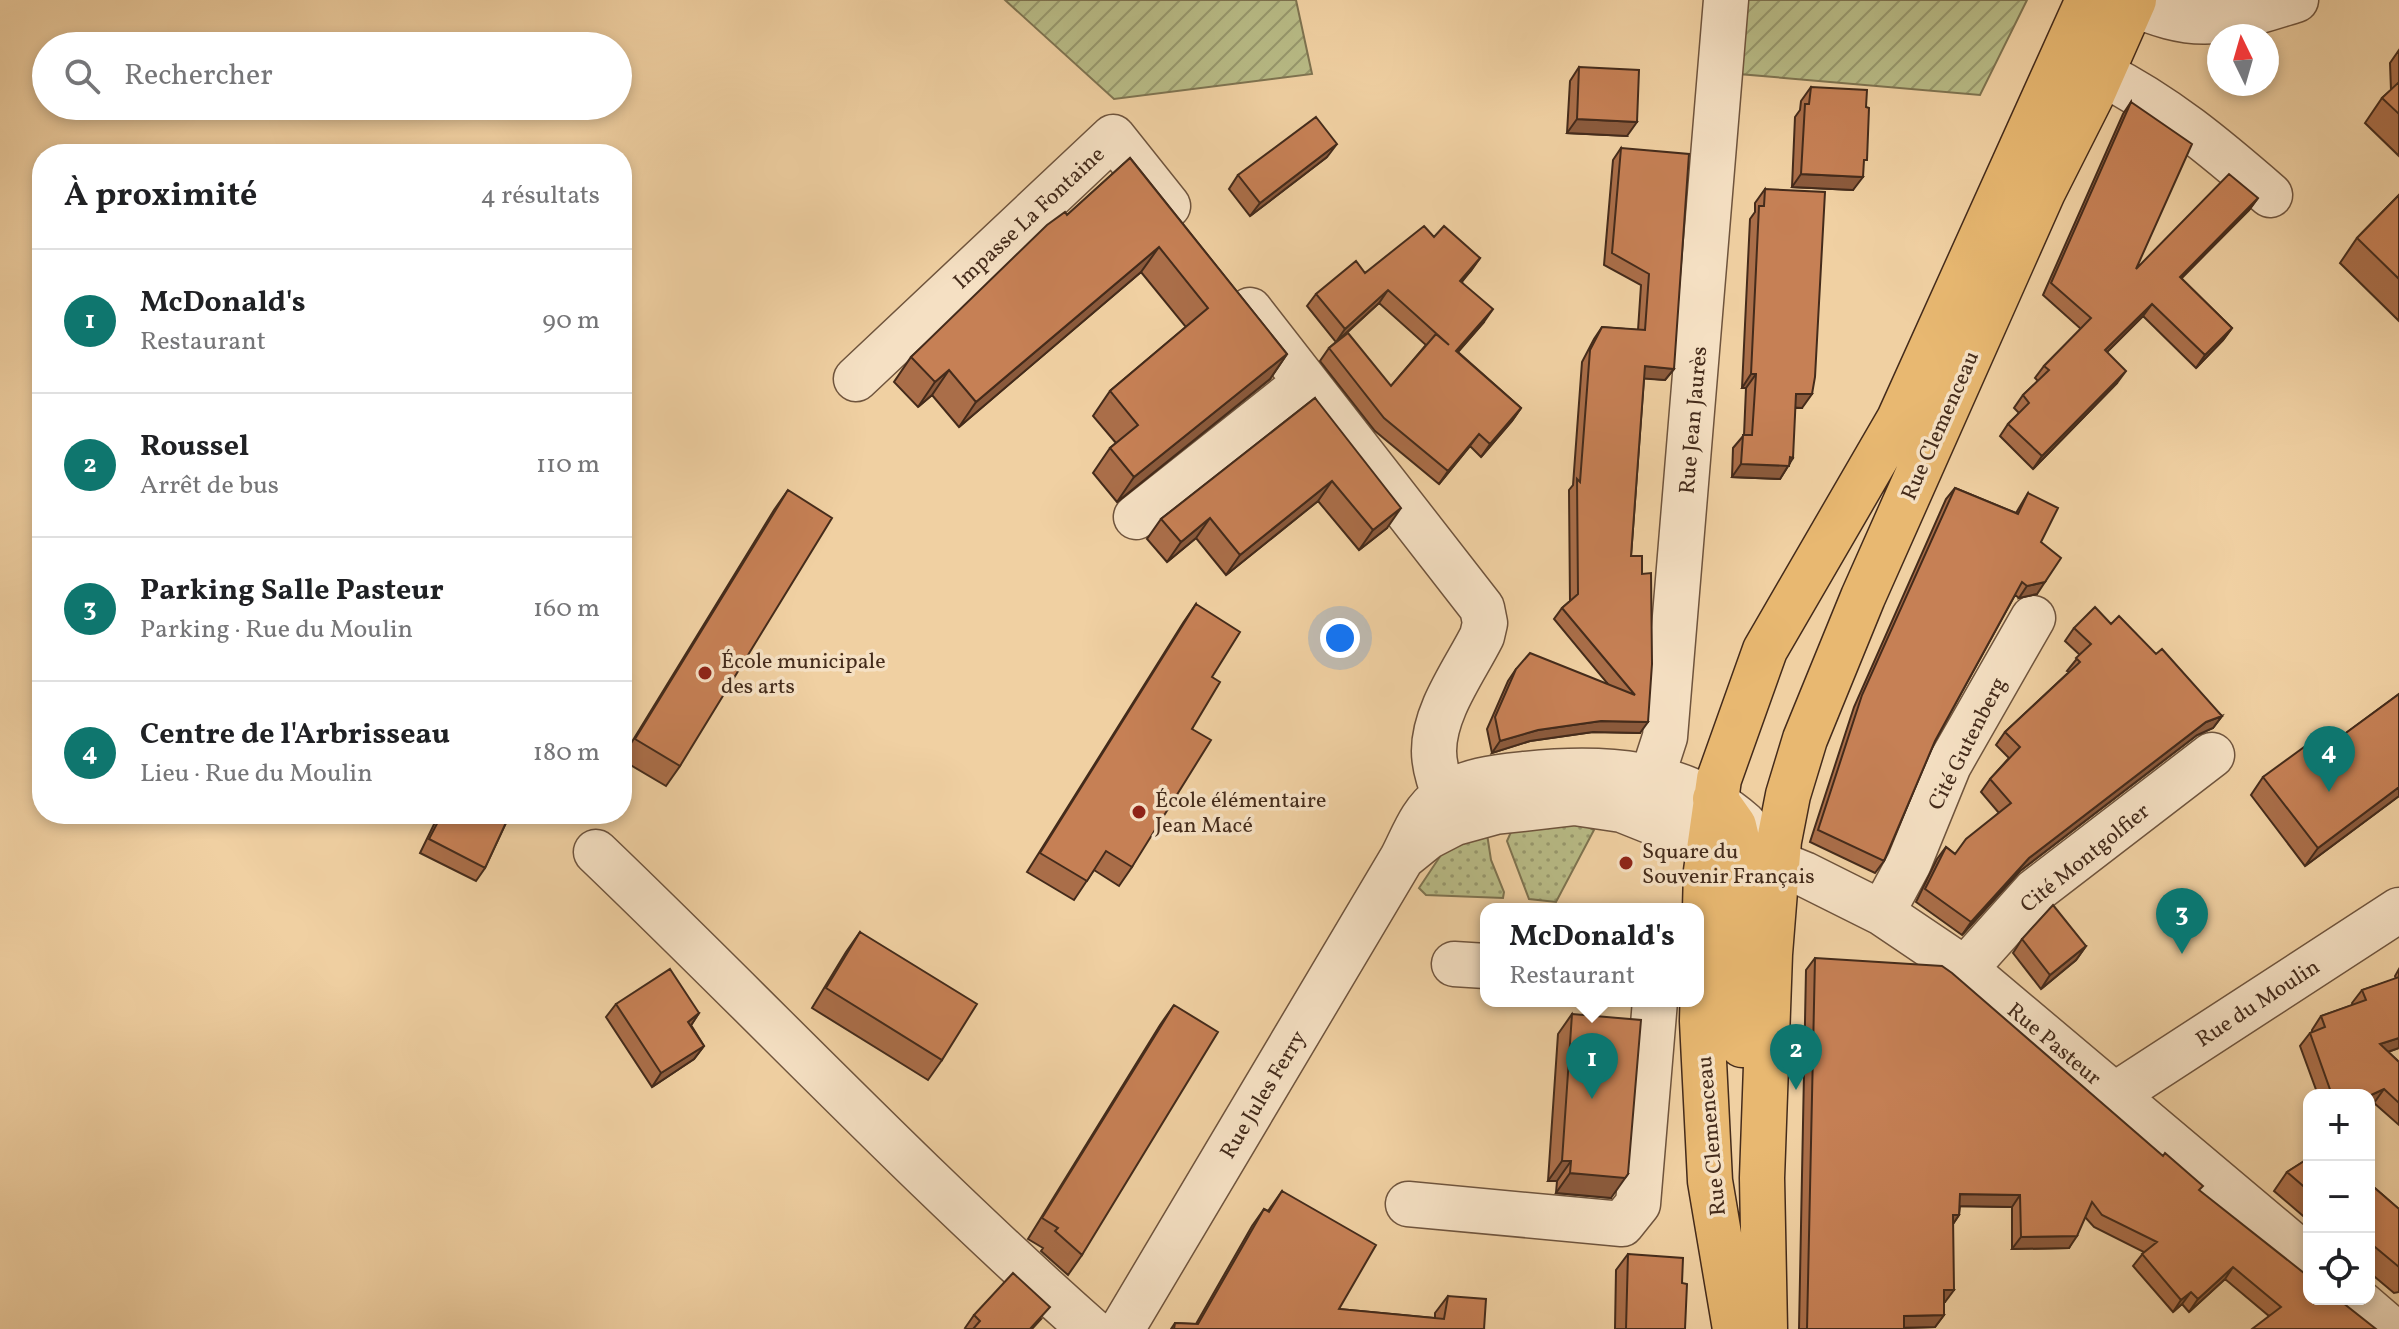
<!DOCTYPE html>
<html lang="fr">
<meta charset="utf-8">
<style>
body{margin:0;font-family:Vollkorn,serif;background:#f6f6f6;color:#202124}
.controls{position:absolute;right:24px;bottom:24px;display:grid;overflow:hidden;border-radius:16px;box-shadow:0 4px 12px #0003}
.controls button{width:72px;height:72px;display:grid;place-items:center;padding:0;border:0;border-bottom:2px solid #e0e0e0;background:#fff;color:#202124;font:40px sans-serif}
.compass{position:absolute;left:2207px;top:24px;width:72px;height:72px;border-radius:50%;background:#fff;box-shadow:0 4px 12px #0003;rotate:355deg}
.you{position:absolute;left:1340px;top:638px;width:28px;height:28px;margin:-20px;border:6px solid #fff;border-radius:50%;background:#1a73e8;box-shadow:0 0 0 12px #1a73e833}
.badge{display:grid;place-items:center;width:52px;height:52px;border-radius:50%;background:#0f766e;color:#fff;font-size:26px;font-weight:700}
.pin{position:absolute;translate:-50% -66px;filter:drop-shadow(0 2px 4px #0008)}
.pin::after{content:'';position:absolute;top:42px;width:28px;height:24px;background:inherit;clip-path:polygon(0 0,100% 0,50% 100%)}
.popup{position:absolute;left:1480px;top:903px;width:224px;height:104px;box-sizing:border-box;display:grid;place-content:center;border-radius:16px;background:#fff;filter:drop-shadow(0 2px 6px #0005);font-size:26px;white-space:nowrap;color:#757577}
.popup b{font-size:30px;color:#202124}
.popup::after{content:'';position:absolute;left:50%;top:100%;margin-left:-16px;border:16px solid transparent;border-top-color:#fff}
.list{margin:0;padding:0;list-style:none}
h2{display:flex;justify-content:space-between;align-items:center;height:104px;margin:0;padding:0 32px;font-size:34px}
h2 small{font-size:26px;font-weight:400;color:#757577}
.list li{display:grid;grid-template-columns:52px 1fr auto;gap:24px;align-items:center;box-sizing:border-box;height:144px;padding:0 32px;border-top:2px solid #e0e0e0}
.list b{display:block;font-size:30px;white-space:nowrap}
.list p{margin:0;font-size:26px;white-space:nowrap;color:#757577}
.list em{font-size:26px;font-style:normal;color:#757577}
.icon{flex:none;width:44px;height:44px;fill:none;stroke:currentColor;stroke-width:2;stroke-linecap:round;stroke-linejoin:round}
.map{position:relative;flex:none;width:2399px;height:1329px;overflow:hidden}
.search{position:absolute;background:#fff;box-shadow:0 4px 12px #0003;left:32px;top:32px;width:600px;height:88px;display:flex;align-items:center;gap:20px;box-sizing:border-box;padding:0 28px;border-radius:44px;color:#757577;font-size:30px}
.panel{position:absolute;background:#fff;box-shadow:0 4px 12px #0003;left:32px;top:144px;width:600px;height:680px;border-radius:32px}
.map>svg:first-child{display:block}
.grass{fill:url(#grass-dots);stroke:#7e7350;stroke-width:2}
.garden{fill:url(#garden-furrows);stroke:#7e7350;stroke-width:2}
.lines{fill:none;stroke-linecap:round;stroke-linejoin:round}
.minor-casing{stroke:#6f543d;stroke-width:47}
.major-casing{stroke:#442b1b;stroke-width:47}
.minor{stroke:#f5e0c3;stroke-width:44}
.major{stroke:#e8b871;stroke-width:44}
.wall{fill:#aa6e49;stroke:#442b1b;stroke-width:2;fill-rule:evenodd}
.shaded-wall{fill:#8b5a3c;stroke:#442b1b;stroke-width:2}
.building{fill:#c68055;stroke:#442b1b;stroke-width:2}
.poi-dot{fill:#8f2418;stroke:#f5e0c3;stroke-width:3}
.labels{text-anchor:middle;stroke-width:7;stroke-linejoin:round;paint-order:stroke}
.street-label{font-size:22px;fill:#442b1b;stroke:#f5e0c3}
.poi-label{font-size:22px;fill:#442b1b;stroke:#f5e0c3;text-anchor:start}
</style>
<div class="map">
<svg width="2399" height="1329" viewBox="0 0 2399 1329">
<defs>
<pattern id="grass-dots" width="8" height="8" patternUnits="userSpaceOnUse" patternTransform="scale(2)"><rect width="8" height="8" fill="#b8bb86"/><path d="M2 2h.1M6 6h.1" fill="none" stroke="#97986d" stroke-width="1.8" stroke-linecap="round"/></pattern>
<pattern id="garden-furrows" width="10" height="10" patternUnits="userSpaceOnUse" patternTransform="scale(2)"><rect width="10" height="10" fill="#b8bb86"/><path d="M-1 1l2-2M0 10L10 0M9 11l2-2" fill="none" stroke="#97986d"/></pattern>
</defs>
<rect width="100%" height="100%" fill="#f0d0a2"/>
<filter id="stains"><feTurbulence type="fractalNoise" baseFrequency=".0025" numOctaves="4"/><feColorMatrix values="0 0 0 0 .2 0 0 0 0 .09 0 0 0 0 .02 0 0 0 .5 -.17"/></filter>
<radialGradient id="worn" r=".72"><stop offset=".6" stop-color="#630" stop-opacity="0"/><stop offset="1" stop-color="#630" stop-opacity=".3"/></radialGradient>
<path class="grass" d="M 1582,824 L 1594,830 L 1556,902 L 1529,899 L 1507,841 L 1511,832 Z
M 1487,834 L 1491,860 L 1504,892 L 1503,898 L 1426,895 L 1419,888 L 1443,852 Z"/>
<path class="garden" d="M 1005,0 L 1296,0 L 1312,74 L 1114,99 Z
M 1744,0 L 2027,0 L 1980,95 L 1739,74 Z"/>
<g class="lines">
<defs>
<path id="minor" d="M 2123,0 C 2200,33 2218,24 2296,0
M 2102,74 C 2165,105 2217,149 2270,195
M 1250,310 L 1482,608 L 1485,623 L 1482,636 C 1465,670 1434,711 1434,751 C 1434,775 1447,800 1455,823
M 856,379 L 1113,137 L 1168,206
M 1136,517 L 1306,382
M 1631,798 L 1652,777 L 1665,737 L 1726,0
M 596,852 C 761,1010 918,1177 1090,1329
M 1402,858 L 1428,837 L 1455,823 L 1495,812 L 1575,803 L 1622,810 L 1722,850 L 1777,863 L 1804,874 L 1882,913 L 1965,969 L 2309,1259
M 1882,913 L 1909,863 L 1949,765 L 2033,618
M 1454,964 L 1486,966
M 1965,969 L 2035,891 L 2212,755
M 2116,1094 L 2399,910
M 1408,1204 L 1622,1224 L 1638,1204 L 1655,1001
M 2356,1299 L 2391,1329
M 1122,1329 L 1402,858 C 1413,837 1421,812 1442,797 C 1465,780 1495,777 1524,774 C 1602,766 1682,769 1744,824"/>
<path id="major" d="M 1715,799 L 1734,826 L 1741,856 L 1738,953 L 1742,1045
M 1735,1329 L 1710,1181 L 1702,1021 L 1706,871 L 1719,779 L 1765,650 L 1899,419 L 2088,0
M 1765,1329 L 1762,1178 L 1770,954 L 1779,841 L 1788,795 L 1805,739 L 1863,597 L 2043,192 L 2092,95 L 2134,0"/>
</defs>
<use href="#minor" class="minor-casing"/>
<use href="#major" class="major-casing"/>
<use href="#minor" class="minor"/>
<use href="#major" class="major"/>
</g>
<path class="wall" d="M 2399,50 L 2399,156 L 2365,123 L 2382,98 L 2391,90 L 2390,63 Z
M 1579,67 L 1627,136 L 1567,133 L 1570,81 Z
M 1811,87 L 1863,164 L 1853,190 L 1792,187 L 1795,117 L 1800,110 L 1801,101 Z
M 2131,102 L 2136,269 L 2258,198 L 2249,210 L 2181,278 L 2232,328 L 2223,340 L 2196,368 L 2143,316 L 2107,352 L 2117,383 L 2033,469 L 2000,436 L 2008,424 L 2019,413 L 2014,408 L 2023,395 L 2038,381 L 2035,378 L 2044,366 L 2081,329 L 2043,295 L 2123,114 Z
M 1621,148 L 1674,369 L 1665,380 L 1644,378 L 1631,556 L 1640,733 L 1593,732 L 1530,741 L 1492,753 L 1487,729 L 1508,681 L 1516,669 L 1608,684 L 1554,619 L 1562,608 L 1570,601 L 1569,490 L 1573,485 L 1582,362 L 1594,339 L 1602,327 L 1638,330 L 1641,285 L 1604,265 L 1613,160 Z
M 1327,157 L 1250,216 L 1229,189 L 1238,175 Z
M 1130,158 L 1287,354 L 1270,379 L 1117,502 L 1093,473 L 1110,448 L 1116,443 L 1093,416 L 1110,391 L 1186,327 L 1141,272 L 959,427 L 932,395 L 918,407 L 894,382 L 911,357 Z
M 1765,189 L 1802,408 L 1795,408 L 1790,463 L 1780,479 L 1732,477 L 1733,448 L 1744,435 L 1746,388 L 1742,388 L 1750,219 L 1755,212 L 1755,203 Z
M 2399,195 L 2399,321 L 2340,263 L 2357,238 Z
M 1434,237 L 1480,258 L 1462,282 L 1484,322 L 1458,352 L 1521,408 L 1512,421 L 1481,457 L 1470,446 L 1439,484 L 1375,431 L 1320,361 L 1329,348 L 1336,342 L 1307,306 L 1316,294 L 1365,273 ZM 1379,303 L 1426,345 L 1391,386 L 1338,341 Z
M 1315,398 L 1387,528 L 1359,550 L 1318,501 L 1226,575 L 1196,538 L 1167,562 L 1147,539 L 1161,519 Z
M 1955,488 L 2016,513 L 2028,493 L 2041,542 L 2037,594 L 2019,598 L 2015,595 L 1935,741 L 1884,861 L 1875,873 L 1810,842 L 1854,707 L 1946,499 Z
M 788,490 L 680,766 L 666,786 L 622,760 L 622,758 L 774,510 Z
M 1196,604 L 1212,677 L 1192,729 L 1132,867 L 1119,886 L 1094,870 L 1074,900 L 1027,872 L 1183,623 Z
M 2111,624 L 2156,654 L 2222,716 L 2213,728 L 2197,735 L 2020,871 L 1962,935 L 1916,902 L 1937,859 L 1946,847 L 1955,854 L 1999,813 L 1981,792 L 1990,779 L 2009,758 L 1996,745 L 2005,732 L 2069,672 L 2067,671 L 2080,655 L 2065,641 L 2074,628 Z
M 2399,694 L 2399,796 L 2305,866 L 2251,795 L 2263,777 L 2335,741 Z
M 439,814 L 510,814 L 485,868 L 476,881 L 420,853 Z
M 860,932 L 942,1060 L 928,1080 L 812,1008 L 846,952 Z
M 2022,939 L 2086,946 L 2076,960 L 2041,989 L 2013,953 Z
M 1815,958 L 2199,1191 L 2309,1299 L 2269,1316 L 2225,1279 L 2189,1312 L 2182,1304 L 2173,1312 L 2133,1266 L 2144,1252 L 2094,1227 L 2085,1217 L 2069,1248 L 2012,1249 L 2012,1207 L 1960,1206 L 1959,1215 L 1953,1224 L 1945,1302 L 1944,1302 L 1944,1315 L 1935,1327 L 1904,1328 L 1904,1329 L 1799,1329 L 1806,970 Z
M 2399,969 L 2399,1048 L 2388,1052 L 2399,1062 L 2399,1125 L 2374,1103 L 2369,1105 L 2369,1095 L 2318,1095 L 2300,1046 L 2310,1033 L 2312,1032 L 2312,1030 L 2321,1016 L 2353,1005 L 2352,1003 L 2362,990 L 2396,979 L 2395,976 Z
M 616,1004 L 699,1013 L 691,1025 L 704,1046 L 694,1059 L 652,1087 L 606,1017 Z
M 1174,1005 L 1082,1255 L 1068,1275 L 1041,1251 L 1043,1248 L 1028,1239 L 1160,1025 Z
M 1572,1014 L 1611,1198 L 1556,1193 L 1557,1181 L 1548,1181 L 1558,1034 Z
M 2309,1158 L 2309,1221 L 2274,1191 L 2287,1172 Z
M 2369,1183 L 2399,1209 L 2399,1292 L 2394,1293 L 2369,1272 Z
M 1282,1191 L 1339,1309 L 1435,1318 L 1435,1313 L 1448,1296 L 1484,1329 L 1171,1329 L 1175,1323 L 1196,1324 L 1252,1226 L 1264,1209 L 1268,1211 Z
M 1628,1254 L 1682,1283 L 1685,1329 L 1615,1329 L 1616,1270 Z
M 974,1315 L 1041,1319 L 1032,1329 L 967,1329 L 965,1328 Z"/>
<path class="shaded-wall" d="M 1577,119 L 1637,122 L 1627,136 L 1567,133 Z
M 1337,144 L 1327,157 L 1250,216 L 1260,203 Z
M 1801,174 L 1863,177 L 1853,190 L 1792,187 Z
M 2258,198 L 2249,210 L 2171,289 L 2180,277 Z
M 1159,247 L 1141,272 L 959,427 L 976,402 Z
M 1480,258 L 1471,271 L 1451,293 L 1460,281 Z
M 1388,290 L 1379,303 L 1336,342 L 1345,329 Z
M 2152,304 L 2143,316 L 2096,363 L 2105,350 Z
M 1493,309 L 1484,322 L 1447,364 L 1456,351 Z
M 2232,328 L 2223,340 L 2196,368 L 2205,355 Z
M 1287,354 L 1270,379 L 1117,502 L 1134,477 Z
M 1645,366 L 1674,369 L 1665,380 L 1637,378 Z
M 949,370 L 932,395 L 918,407 L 935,382 Z
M 2126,371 L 2117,383 L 2033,469 L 2042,456 Z
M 1751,374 L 1756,374 L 1746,388 L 1742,388 Z
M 1796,394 L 1812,394 L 1802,408 L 1787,407 Z
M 1521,408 L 1512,421 L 1481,457 L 1490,444 Z
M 1479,434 L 1470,446 L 1439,484 L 1448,471 Z
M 1790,457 L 1793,458 L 1780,479 L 1732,477 L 1741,464 Z
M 1332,481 L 1318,501 L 1226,575 L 1240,555 Z
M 1401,508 L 1387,528 L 1359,550 L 1373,530 Z
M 1210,518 L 1196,538 L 1167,562 L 1181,542 Z
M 2045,582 L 2037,594 L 2019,598 L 2027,586 Z
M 2222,716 L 2213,728 L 2197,735 L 2020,871 L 1962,935 L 1971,922 L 2029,858 L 2206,722 Z
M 1601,721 L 1648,722 L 1640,733 L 1593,732 L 1530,741 L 1492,753 L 1500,741 L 1538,730 Z
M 2399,787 L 2399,796 L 2305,866 L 2318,848 Z
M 2086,946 L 2076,960 L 2041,989 L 2050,975 Z
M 699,1013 L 690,1027 L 688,1022 Z
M 2399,1038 L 2399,1048 L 2370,1058 L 2380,1044 Z
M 704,1046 L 694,1059 L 652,1087 L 661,1073 Z
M 2384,1089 L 2374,1103 L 2369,1105 L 2369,1096 Z
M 1562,1161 L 1571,1161 L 1557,1181 L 1548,1181 Z
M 1570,1173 L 1628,1174 L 1611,1198 L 1556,1193 Z
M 1960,1194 L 2020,1195 L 2012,1207 L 1951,1206 Z
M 1953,1215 L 1959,1215 L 1951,1227 Z
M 2077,1236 L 2069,1248 L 2012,1249 L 2021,1237 Z
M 2233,1267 L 2225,1279 L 2189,1312 L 2198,1299 Z
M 1944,1290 L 1954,1290 L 1945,1302 L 1936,1302 Z
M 2191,1292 L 2182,1304 L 2173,1312 L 2181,1300 Z
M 1944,1315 L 1935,1327 L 1895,1328 L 1904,1316 Z"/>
<path class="building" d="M 1579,67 L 1639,70 L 1637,122 L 1577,119 Z
M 2399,82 L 2399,114 L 2382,98 Z
M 1811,87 L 1867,90 L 1866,107 L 1869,108 L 1867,160 L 1864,160 L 1863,177 L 1801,174 L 1805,104 L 1809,104 Z
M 2131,102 L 2192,144 L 2136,269 L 2229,174 L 2258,198 L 2180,277 L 2232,328 L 2205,355 L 2152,304 L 2105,350 L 2126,371 L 2042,456 L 2008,424 L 2029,403 L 2023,395 L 2049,370 L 2044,366 L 2091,318 L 2051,283 Z
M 1316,117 L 1337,144 L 1260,203 L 1238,175 Z
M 1621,148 L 1689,154 L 1674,369 L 1645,366 L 1631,556 L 1642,556 L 1642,574 L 1651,573 L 1652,664 L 1648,722 L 1601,721 L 1538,730 L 1500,741 L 1495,717 L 1516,669 L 1530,653 L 1635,695 L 1562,608 L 1578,594 L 1577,479 L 1580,482 L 1590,350 L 1602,327 L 1645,330 L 1649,274 L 1612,253 Z
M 1130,158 L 1287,354 L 1134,477 L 1110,448 L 1138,425 L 1110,391 L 1208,308 L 1159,247 L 976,402 L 949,370 L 935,382 L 911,357 L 1047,225 L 1065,212 L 1067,215 Z
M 1765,189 L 1825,192 L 1815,377 L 1812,394 L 1796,394 L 1793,458 L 1790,457 L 1789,466 L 1741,464 L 1743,435 L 1752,435 L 1756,374 L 1751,374 L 1759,206 L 1764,206 Z
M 2399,195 L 2399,279 L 2357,238 Z
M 1424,226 L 1434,237 L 1444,226 L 1480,258 L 1460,281 L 1493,309 L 1456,351 L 1521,408 L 1490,444 L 1479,434 L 1448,471 L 1384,418 L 1329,348 L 1348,333 L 1391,386 L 1436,334 L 1449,345 L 1388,290 L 1345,329 L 1316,294 L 1356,261 L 1365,273 Z
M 1315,398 L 1401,508 L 1373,530 L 1332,481 L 1240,555 L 1210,518 L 1181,542 L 1161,519 Z
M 1955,488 L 2018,514 L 2028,493 L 2058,508 L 2041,542 L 2061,558 L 2045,582 L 2027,586 L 2022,582 L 1935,741 L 1884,861 L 1818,830 L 1862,695 Z
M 788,490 L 832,518 L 680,766 L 635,739 Z
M 1196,604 L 1240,632 L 1212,677 L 1220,682 L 1192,729 L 1211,740 L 1132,867 L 1106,851 L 1087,881 L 1040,853 Z
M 2095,607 L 2111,624 L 2119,616 L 2156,654 L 2162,649 L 2222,716 L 2206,722 L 2029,858 L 1971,922 L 1925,889 L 1946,847 L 1955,854 L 1966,839 L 2011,803 L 1990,779 L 2020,747 L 2005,732 L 2080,662 L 2076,658 L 2091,644 L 2074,628 Z
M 2399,694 L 2399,787 L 2318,848 L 2263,777 L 2326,731 L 2335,741 Z
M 442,814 L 510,814 L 485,868 L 429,839 Z
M 2053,905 L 2086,946 L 2050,975 L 2022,939 Z
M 860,932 L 977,1004 L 942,1060 L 826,988 Z
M 1815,958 L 1942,966 L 1952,973 L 2163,1156 L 2165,1153 L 2203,1186 L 2199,1190 L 2309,1277 L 2309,1299 L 2338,1299 L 2376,1329 L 2252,1329 L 2281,1307 L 2233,1267 L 2198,1299 L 2191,1292 L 2181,1300 L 2142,1254 L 2157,1242 L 2102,1215 L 2092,1202 L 2077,1236 L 2021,1237 L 2020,1195 L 1960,1194 L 1959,1215 L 1953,1215 L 1954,1290 L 1944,1290 L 1944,1315 L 1904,1316 L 1904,1329 L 1807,1329 Z
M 670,969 L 699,1013 L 688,1022 L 704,1046 L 661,1073 L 616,1004 Z
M 2399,977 L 2399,1038 L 2380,1044 L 2399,1062 L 2399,1103 L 2384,1089 L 2369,1096 L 2332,1095 L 2310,1033 L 2325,1027 L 2321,1016 L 2366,1000 L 2362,990 Z
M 1174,1005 L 1218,1032 L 1082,1255 L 1055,1231 L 1058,1228 L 1042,1218 Z
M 1572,1014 L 1641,1020 L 1628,1174 L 1625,1178 L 1570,1173 L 1571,1161 L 1562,1161 Z
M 2309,1158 L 2309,1191 L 2287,1172 Z
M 2369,1183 L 2399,1209 L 2399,1267 L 2369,1242 Z
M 1282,1191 L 1376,1245 L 1339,1309 L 1444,1319 L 1448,1296 L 1486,1299 L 1484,1329 L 1174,1329 L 1175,1323 L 1198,1324 L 1264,1209 L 1269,1212 Z
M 1628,1254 L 1683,1258 L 1682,1283 L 1687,1284 L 1685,1329 L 1626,1329 Z
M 1013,1273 L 1050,1307 L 1030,1329 L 973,1329 L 980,1321 L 974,1315 Z"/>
<g class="poi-dot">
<circle cx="705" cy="673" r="8"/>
<circle cx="1139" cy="812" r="8"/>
<circle cx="1626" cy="863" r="8"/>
</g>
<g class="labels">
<g class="street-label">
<text transform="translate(1028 217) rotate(-43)" y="8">Impasse La Fontaine</text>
<text transform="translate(1692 420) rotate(-85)" y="8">Rue Jean Jaurès</text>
<text transform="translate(1939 425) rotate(-66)" y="8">Rue Clemenceau</text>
<text transform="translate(1966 743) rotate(-63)" y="8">Cité Gutenberg</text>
<text transform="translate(2084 857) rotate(-39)" y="8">Cité Montgolfier</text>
<text transform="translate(2257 1002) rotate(-33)" y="8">Rue du Moulin</text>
<text transform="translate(2055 1043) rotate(40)" y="8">Rue Pasteur</text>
<text transform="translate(1262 1094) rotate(-59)" y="8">Rue Jules Ferry</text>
<text transform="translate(1710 1136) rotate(-95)" y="8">Rue Clemenceau</text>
</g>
<g class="poi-label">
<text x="721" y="668">École municipale<tspan x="721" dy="25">des arts</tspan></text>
<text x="1155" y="807">École élémentaire<tspan x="1155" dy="25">Jean Macé</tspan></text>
<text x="1642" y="858">Square du<tspan x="1642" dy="25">Souvenir Français</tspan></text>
</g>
</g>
<rect width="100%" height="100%" filter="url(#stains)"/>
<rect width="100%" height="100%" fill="url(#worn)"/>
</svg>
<div class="controls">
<button>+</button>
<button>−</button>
<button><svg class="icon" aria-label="locate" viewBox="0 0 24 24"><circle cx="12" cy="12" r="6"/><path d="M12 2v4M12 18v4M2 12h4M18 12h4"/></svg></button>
</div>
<svg class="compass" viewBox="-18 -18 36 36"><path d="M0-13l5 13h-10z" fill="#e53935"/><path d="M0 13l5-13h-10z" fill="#757577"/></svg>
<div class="you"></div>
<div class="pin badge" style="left:1592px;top:1099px">1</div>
<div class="popup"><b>McDonald's</b>Restaurant</div>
<div class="pin badge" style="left:1796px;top:1090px">2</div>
<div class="pin badge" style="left:2182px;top:954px">3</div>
<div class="pin badge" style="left:2329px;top:792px">4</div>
<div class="search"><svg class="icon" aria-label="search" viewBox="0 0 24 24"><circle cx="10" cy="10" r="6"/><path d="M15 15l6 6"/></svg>Rechercher</div>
<section class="panel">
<h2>À proximité<small>4 résultats</small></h2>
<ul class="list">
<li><span class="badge">1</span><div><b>McDonald's</b><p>Restaurant</p></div><em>90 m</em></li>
<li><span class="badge">2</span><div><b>Roussel</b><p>Arrêt de bus</p></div><em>110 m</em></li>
<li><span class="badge">3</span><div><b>Parking Salle Pasteur</b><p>Parking · Rue du Moulin</p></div><em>160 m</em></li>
<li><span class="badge">4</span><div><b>Centre de l'Arbrisseau</b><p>Lieu · Rue du Moulin</p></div><em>180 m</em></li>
</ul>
</section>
</div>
